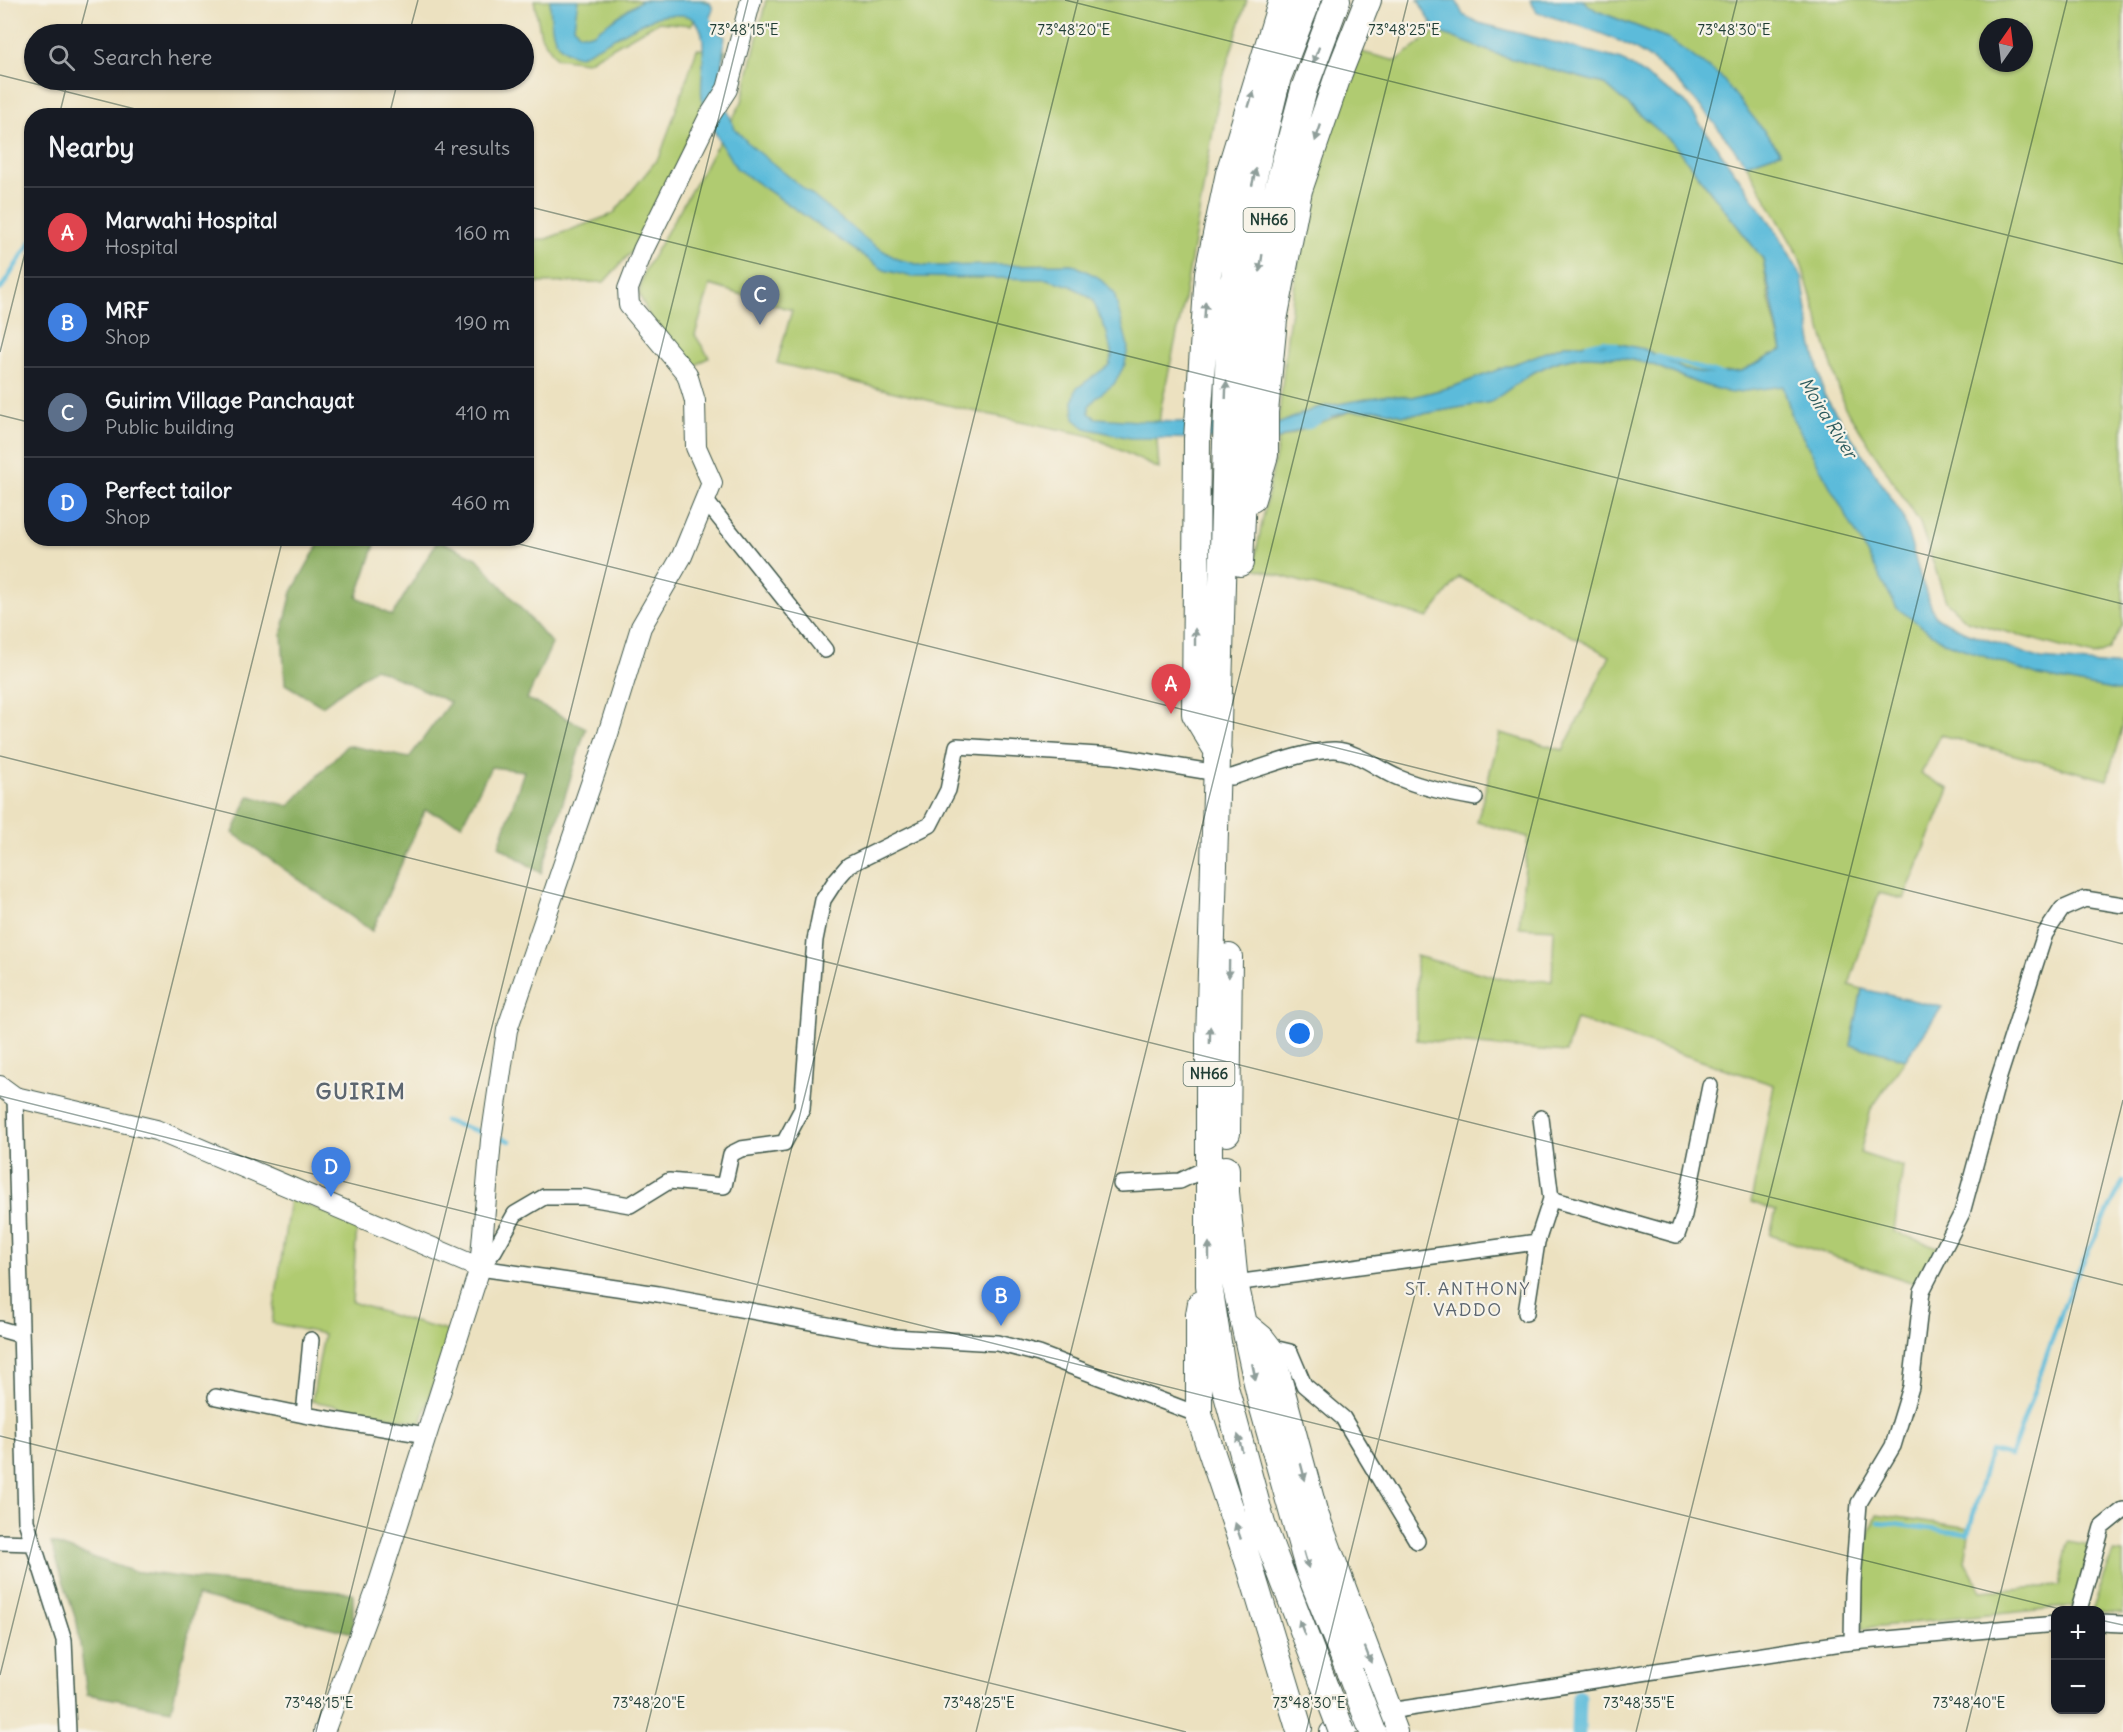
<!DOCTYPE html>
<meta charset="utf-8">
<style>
body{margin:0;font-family:Delius,sans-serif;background:#242831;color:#f1f3f6}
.controls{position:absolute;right:18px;bottom:18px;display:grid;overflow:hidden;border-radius:12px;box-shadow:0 2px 4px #0004}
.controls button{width:54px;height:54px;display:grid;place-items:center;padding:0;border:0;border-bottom:2px solid #363941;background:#171b24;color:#f1f3f6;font:30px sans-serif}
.compass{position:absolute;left:1979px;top:18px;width:54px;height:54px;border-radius:50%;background:#171b24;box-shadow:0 2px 4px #0004;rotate:14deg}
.you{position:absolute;left:1300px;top:1034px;width:21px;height:21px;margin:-15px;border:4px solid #fff;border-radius:50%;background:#1a73e8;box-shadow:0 0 0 9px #1a73e833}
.badge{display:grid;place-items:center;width:39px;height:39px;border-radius:50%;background:#c8321e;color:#fff;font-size:20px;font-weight:700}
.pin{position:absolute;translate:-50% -50px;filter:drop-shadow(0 2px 3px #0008)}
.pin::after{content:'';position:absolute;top:32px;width:21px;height:18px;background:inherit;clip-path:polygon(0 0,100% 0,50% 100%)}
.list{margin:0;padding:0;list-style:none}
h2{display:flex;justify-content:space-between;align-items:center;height:78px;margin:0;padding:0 24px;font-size:26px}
h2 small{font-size:20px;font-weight:400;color:#9ea1a6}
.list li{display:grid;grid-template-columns:39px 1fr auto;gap:18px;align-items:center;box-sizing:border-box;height:90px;padding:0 24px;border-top:2px solid #363941}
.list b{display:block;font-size:22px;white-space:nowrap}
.list p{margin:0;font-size:20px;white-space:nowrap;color:#9ea1a6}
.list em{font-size:20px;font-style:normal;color:#9ea1a6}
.icon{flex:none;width:33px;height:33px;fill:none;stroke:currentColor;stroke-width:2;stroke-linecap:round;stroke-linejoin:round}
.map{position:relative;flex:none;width:2123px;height:1732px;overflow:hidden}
.search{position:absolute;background:#171b24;box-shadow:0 2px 4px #0004;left:24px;top:24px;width:510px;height:66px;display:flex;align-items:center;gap:15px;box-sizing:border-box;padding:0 21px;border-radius:33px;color:#9ea1a6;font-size:22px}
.panel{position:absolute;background:#171b24;box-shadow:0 2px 4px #0004;left:24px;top:108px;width:510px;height:438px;border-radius:24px}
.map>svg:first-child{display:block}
.green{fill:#b0cb71;stroke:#688452;stroke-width:1.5;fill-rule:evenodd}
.forest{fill:#8caf63;stroke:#56764c;stroke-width:1.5}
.water{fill:#5bbbda;stroke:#3d7c87;stroke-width:1.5}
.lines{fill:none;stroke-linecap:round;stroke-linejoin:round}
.stream{stroke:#5bbbda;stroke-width:4.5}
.canal{stroke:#5bbbda;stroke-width:15}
.minor-casing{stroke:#3e5649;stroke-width:18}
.tertiary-casing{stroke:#3e5649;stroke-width:22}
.trunk-casing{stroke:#3e5649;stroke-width:28}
.minor{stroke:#fff;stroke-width:15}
.tertiary{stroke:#fff;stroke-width:20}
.trunk{stroke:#fff;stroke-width:26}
.trunk-bridge-casing{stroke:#3e5649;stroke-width:28;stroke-linecap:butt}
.trunk-bridge{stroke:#fff;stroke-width:26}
.oneway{fill:#8f9e9a}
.ticks{fill:none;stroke:#1f3d34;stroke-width:1.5;stroke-opacity:0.45}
.labels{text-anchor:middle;stroke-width:4.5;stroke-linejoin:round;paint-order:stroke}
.shield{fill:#f7f3e8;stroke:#60746a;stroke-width:1.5}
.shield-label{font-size:15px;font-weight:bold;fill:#1f3d34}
.water-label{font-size:18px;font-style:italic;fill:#2e5c5e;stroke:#f7f3e8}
.neighbourhood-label{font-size:18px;letter-spacing:1.5px;fill:#5c6670;stroke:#f7f3e8}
.district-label{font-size:22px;font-weight:bold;letter-spacing:1.5px;fill:#5c6670;stroke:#f7f3e8}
.ticks-label{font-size:15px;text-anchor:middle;fill:#1f3d34;stroke:#f7f3e8;stroke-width:4.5;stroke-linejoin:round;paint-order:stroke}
</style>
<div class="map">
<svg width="2123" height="1732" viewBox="0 0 2123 1732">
<rect width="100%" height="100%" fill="#f7f3e8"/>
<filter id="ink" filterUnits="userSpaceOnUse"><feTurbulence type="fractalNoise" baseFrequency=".0167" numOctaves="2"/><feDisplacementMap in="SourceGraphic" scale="12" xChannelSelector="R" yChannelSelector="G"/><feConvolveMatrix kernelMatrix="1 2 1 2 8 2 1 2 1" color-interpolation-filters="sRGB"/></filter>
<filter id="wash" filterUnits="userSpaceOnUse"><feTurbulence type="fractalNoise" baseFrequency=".008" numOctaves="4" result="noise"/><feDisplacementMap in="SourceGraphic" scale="24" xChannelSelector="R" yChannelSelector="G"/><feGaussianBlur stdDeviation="1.35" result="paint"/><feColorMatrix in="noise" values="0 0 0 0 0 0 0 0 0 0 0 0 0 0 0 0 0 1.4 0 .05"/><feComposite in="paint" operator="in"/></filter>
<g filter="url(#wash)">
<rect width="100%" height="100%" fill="#ece1c0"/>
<path class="green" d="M 534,0 L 706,0 L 691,25 L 658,22 L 587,62 L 556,58 L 541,36 Z
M 766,0 L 1247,0 L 1221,84 L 1183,306 L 1161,407 L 1157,441 L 1159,469 L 1091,436 L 968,410 L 777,363 L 792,310 L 710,285 L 695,335 L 709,357 L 692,368 L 654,326 L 639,294 L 644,272 L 742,102 Z
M 1582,0 L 2123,0 L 2123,625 L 2108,650 L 2093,656 L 1967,621 L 1946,601 L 1920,523 L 1844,406 L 1799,256 L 1746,164 L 1781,152 L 1667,38 L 1597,11 ZM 1988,27 L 2024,27 L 2024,63 L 1988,63 Z
M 1436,31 L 1502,56 L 1604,84 L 1673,143 L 1763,259 L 1769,299 L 1782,350 L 1742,371 L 1712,374 L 1685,370 L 1644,349 L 1568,344 L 1455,386 L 1413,397 L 1388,395 L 1278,424 L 1287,337 L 1306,206 L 1357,51 L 1396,61 Z
M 697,49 L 726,51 L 646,236 L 604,282 L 527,283 L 526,240 L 546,239 L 613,214 L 660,156 Z
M 1583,356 L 1617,357 L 1651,364 L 1697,383 L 1765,387 L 1783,386 L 1793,419 L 1898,608 L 2039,676 L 2123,692 L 2123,725 L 2107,780 L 1941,735 L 1921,774 L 1949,789 L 1904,899 L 1879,893 L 1849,985 L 1862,989 L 1851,1045 L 1906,1059 L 1871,1109 L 1860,1153 L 1903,1167 L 1894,1232 L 1938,1247 L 1917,1284 L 1770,1235 L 1776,1211 L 1751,1202 L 1774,1085 L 1576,1019 L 1566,1052 L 1417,1040 L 1416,956 L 1503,979 L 1552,981 L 1554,929 L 1519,927 L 1528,837 L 1477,822 L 1500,733 L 1563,750 L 1610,656 L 1459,577 L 1428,618 L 1253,568 L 1279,439 L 1351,411 L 1382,410 L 1403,415 L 1423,414 L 1491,402 L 1530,374 L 1558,361 Z
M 290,1198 L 357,1225 L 352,1302 L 403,1319 L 451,1332 L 421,1423 L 312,1401 L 324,1334 L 272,1323 Z
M 1877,1514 L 1970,1528 L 1965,1561 L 1981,1591 L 2059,1586 L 2068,1542 L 2090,1546 L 2074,1606 L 1862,1628 L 1864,1550 Z
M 2113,1553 L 2123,1554 L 2123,1614 L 2092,1610 Z"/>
<path class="forest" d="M 322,538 L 377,539 L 357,597 L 392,616 L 438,540 L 477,558 L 552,644 L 527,699 L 586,728 L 541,873 L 499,846 L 524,771 L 491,767 L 462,824 L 425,810 L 372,931 L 233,833 L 249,796 L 289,806 L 347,745 L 409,758 L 450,702 L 375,668 L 322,706 L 285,684 L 282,633 L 292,592 Z
M 51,1543 L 132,1571 L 195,1579 L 353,1593 L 353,1633 L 197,1596 L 171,1710 L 87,1694 L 77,1623 Z"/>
<path class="water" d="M 550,0 L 578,0 L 574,26 L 579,34 L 592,34 L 642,0 L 700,0 L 710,3 L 713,9 L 708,22 L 712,31 L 725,36 L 719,89 L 735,129 L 750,145 L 872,244 L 897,259 L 924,266 L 1072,264 L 1098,277 L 1114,293 L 1128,346 L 1125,364 L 1114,384 L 1098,396 L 1089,406 L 1089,413 L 1096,418 L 1138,421 L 1278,424 L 1316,408 L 1388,395 L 1413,397 L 1455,386 L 1567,344 L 1620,344 L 1644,349 L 1685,370 L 1712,374 L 1742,371 L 1782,350 L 1763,259 L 1673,143 L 1604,84 L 1502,56 L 1436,31 L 1418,0 L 1456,0 L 1463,15 L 1479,23 L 1622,60 L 1685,102 L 1774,228 L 1802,277 L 1811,338 L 1824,395 L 1903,516 L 1921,579 L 1934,614 L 1940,619 L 1963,631 L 2041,659 L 2123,666 L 2123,692 L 2039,676 L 1944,642 L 1897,608 L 1793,419 L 1783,386 L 1731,393 L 1697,383 L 1651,364 L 1617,357 L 1583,356 L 1558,361 L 1530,374 L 1491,402 L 1423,414 L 1403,415 L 1382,410 L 1351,411 L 1323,419 L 1279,439 L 1130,438 L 1085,428 L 1074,419 L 1073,401 L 1076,389 L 1109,365 L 1112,356 L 1107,333 L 1092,299 L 1071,286 L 1047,279 L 912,277 L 884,270 L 737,169 C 724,149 710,127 703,104 C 695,80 721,12 676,15 C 669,15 660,15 654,18 C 629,28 605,44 580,56 C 550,51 551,26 550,0 Z
M 1530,0 L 1582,0 L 1597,11 L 1667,38 L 1720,76 L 1781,152 L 1746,164 C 1710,118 1674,65 1619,41 C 1593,29 1564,21 1537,12 Z
M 1862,989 L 1942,1007 L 1906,1059 L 1851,1045 Z"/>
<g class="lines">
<path class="stream" d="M 707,17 L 717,36
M 0,290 L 32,240
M 1587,345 L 1603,341 L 1617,345
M 1656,356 L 1723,375
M 1299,427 L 1309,427 L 1329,416
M 445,1121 L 487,1134
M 498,1137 L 510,1141
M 1879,1522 L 1968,1534 L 1990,1451 L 2011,1456 L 2071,1286 L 2123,1181"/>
<path class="canal" d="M 1578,1732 L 1579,1697"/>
</g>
</g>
<g filter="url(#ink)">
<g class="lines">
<defs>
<path id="minor" d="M 705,500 L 825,650
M 1232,777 C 1258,769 1309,749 1335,750 C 1357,751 1379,770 1399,778 C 1423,788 1449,793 1475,798
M 15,1097 L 26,1521 L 64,1640 L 68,1732
M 1121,1184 L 1180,1181 L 1209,1167
M 1551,1199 L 1677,1235 L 1684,1215 L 1710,1086
M 1537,1242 L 1551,1199 L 1541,1118
M 1235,1283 L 1537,1242 L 1526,1313
M 0,1329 L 21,1335
M 1269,1347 L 1290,1352 L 1304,1385 L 1343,1418 L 1417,1541
M 216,1397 L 304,1415 L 426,1435
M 304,1415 L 311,1340
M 1199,1415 L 1039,1354 L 997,1343 L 893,1337 L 658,1294 L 480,1268 L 494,1251 L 515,1214 L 544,1197 L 584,1197 L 630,1205 L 669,1181 L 724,1186 L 731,1154 L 741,1149 L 784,1143 L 802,1109 L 815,940 L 823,900 L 836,880 L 849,865 L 930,825 L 948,790 L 957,746 L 1114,756 L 1217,773
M 0,1542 L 32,1543
M 2079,1610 L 2102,1527 L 2123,1510
M 2100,1623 L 2123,1624
M 1852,1642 L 1853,1582 L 1859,1503 L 1893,1446 L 1911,1387 L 1922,1291 L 1962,1213 L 1998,1080 L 2045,934 L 2062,909 L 2085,899 L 2123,905
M 1389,1711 L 1842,1643 L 2056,1624"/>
<path id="tertiary" d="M 0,1086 L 15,1097 L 156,1130 L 480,1268
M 324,1732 L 379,1583 L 480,1268 L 491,1140 L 507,1030 L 608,734 L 641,627 L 682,556 L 712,483 L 696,447 L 695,401 L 687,374 L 629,305 L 628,289 L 643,250 L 709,117 L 727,89 L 751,0
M 1330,1732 L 1389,1711 L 1397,1732"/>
<path id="trunk" d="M 1308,0 L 1278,77 L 1243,221 L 1230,302 L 1209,1041 L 1209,1285 L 1225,1387 L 1262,1524 L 1323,1682
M 1252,499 L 1265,455 L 1265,412 L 1274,320 L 1299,190 L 1339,73 L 1368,0
M 1240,563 L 1247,402 L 1255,303 L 1267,229 L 1304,89 L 1337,0
M 1218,752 L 1195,714 L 1197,439 L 1208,273 L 1229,173 L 1282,0
M 1227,1133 L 1229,957
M 1226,1169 L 1226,1192 L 1235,1283 L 1261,1401 L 1309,1571 L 1350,1673
M 1201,1303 L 1199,1314 L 1199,1415 L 1250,1567 L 1299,1728
M 1244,1324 L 1261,1338 L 1271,1351 L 1314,1511 L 1389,1711"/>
</defs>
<use href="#minor" class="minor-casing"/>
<use href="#tertiary" class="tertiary-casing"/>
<use href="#trunk" class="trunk-casing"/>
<use href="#minor" class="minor"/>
<use href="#tertiary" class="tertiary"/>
<use href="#trunk" class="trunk"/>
<defs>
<path id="trunk-bridge" d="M 1350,1673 L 1373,1732
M 1323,1682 L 1342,1732"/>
</defs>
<use href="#trunk-bridge" class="trunk-bridge-casing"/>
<use href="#trunk-bridge" class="trunk-bridge"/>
</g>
<defs><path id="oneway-solid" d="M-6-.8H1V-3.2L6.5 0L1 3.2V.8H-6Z" transform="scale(1.5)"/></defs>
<g class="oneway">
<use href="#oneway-solid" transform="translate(1316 55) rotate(111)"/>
<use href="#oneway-solid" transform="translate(1251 99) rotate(-73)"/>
<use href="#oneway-solid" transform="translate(1318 133) rotate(109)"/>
<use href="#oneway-solid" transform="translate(1254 177) rotate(-77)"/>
<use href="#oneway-solid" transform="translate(1261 263) rotate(99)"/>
<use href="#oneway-solid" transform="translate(1205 310) rotate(-86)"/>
<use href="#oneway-solid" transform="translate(1226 390) rotate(-88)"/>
<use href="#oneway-solid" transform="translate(1195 637) rotate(-90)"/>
<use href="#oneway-solid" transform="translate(1229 969) rotate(91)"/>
<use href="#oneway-solid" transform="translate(1210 1035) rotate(-89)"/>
<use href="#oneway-solid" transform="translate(1209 1251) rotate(-90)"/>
<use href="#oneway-solid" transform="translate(1254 1372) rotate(78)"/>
<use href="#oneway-solid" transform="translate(1240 1443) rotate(-105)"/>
<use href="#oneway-solid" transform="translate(1303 1472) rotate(75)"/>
<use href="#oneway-solid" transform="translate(1238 1531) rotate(-109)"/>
<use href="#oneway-solid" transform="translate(1306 1560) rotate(74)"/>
<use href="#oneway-solid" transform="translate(1302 1628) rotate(-111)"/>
<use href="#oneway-solid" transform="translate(1368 1655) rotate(69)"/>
</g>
</g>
<path class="ticks" d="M 1065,0 L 2123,264M 79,34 L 88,0M 409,34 L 418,0M 0,75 L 163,116M 59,116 L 68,80M 389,116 L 398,80M 526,206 L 2123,604M 0,352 L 32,225M 0,415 L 32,423M 495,538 L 2123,944M 0,756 L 2123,1285M 0,1096 L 2064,1610M 0,1436 L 1186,1732M 2100,1620 L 2123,1625M 0,1675 L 283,538M 316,1732 L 748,0M 646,1732 L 1078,0M 976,1732 L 1408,0M 1306,1732 L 1737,0M 1636,1732 L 2067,0M 1966,1732 L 2123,1100"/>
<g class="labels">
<g class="shield">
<rect x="1243.5" y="208" width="51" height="24" rx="4.5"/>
<rect x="1183.5" y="1062" width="51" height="24" rx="4.5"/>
</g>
<g class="shield-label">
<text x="1269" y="225">NH66</text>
<text x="1209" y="1079">NH66</text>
</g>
<g class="water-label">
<text transform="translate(1828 418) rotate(58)" y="6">Moira River</text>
</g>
<g class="neighbourhood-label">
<text x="1468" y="1295">ST. ANTHONY<tspan x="1468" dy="21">VADDO</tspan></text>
</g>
<g class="district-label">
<text x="361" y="1099">GUIRIM</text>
</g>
</g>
<g class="ticks-label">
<text x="744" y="35">73°48'15"E</text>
<text x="1074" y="35">73°48'20"E</text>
<text x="1404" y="35">73°48'25"E</text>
<text x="1734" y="35">73°48'30"E</text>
<text x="319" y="1708">73°48'15"E</text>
<text x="649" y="1708">73°48'20"E</text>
<text x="979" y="1708">73°48'25"E</text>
<text x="1309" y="1708">73°48'30"E</text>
<text x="1639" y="1708">73°48'35"E</text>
<text x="1969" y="1708">73°48'40"E</text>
</g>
</svg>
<div class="controls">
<button>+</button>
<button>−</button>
</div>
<svg class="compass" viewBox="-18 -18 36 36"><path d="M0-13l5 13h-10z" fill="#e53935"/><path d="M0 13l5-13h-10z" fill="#9ea1a6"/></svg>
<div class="you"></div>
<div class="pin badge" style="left:1171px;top:714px;background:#e0444e">A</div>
<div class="pin badge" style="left:1001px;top:1326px;background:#3f7fe0">B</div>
<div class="pin badge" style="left:760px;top:325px;background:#5c6f8a">C</div>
<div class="pin badge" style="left:331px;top:1197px;background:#3f7fe0">D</div>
<div class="search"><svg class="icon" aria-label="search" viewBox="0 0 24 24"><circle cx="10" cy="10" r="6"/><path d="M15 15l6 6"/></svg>Search here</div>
<section class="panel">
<h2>Nearby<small>4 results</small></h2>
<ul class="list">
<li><span class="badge" style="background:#e0444e">A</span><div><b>Marwahi Hospital</b><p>Hospital</p></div><em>160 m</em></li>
<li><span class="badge" style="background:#3f7fe0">B</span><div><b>MRF</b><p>Shop</p></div><em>190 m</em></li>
<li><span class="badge" style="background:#5c6f8a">C</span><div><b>Guirim Village Panchayat</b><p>Public building</p></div><em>410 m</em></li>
<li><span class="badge" style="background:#3f7fe0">D</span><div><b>Perfect tailor</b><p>Shop</p></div><em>460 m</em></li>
</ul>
</section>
</div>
